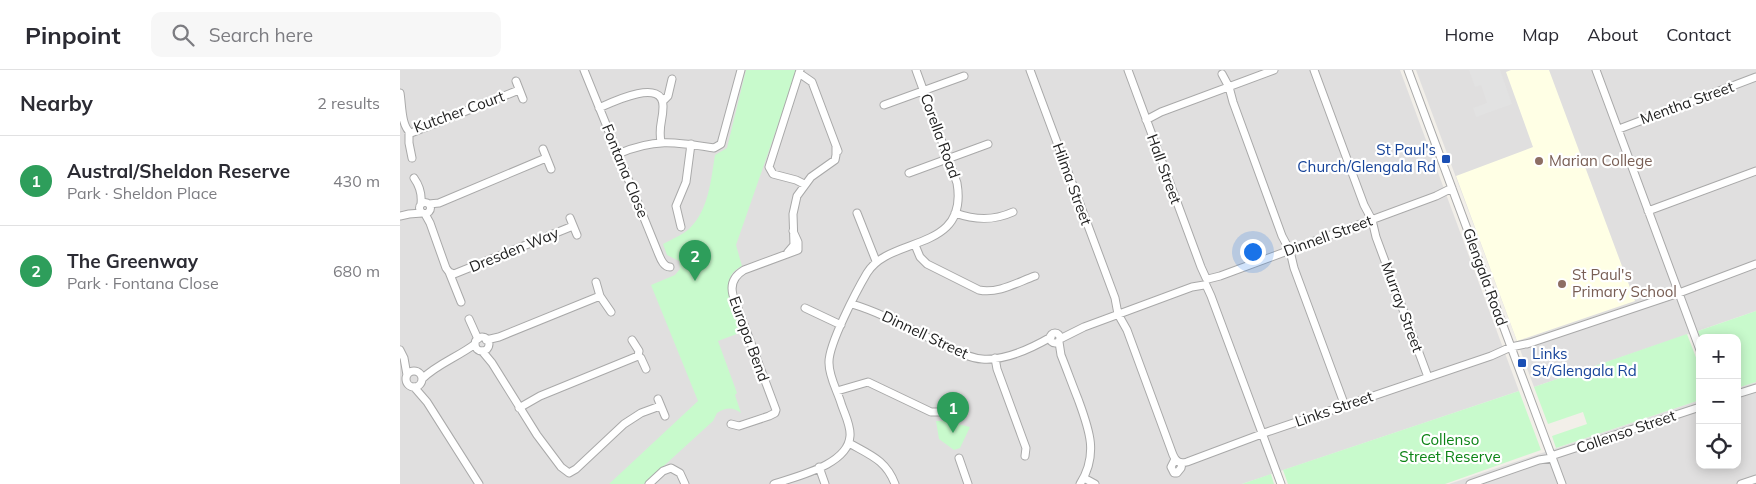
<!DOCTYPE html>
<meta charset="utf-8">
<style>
body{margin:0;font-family:Mulish,sans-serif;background:#f7f7f7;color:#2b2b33}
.controls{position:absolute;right:15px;bottom:15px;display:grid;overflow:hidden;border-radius:10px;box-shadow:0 2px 12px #0003}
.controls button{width:45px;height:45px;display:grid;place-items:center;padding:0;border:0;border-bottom:1px solid #e1e1e2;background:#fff;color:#2b2b33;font:25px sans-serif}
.you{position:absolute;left:852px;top:181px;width:18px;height:18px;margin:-12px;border:4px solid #fff;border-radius:50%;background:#1a73e8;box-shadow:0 0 0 8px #1a73e833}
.badge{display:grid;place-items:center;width:32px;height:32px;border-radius:50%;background:#d40000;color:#fff;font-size:16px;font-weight:700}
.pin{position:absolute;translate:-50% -41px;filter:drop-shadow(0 1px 2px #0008)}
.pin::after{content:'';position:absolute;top:26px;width:18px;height:15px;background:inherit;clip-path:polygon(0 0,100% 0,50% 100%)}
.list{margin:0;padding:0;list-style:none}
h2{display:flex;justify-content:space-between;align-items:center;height:65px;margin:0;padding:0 20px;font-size:21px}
h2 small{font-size:16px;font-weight:400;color:#7c7c81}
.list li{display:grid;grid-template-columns:32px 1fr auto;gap:15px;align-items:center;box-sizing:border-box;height:90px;padding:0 20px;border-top:1px solid #e1e1e2}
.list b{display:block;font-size:19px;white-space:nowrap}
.list p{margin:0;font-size:16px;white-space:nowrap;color:#7c7c81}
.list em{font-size:16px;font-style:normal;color:#7c7c81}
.icon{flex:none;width:28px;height:28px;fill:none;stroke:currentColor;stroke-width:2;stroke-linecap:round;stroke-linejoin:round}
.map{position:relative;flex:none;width:1356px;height:414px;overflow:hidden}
header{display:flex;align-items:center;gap:30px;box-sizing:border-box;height:70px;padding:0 25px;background:#fff;border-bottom:1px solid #e1e1e2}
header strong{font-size:24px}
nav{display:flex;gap:28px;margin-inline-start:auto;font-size:18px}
.search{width:350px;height:45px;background:#f7f7f7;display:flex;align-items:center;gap:12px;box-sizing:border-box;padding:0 18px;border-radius:10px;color:#7c7c81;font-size:19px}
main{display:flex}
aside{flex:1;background:#fff}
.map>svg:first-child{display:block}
.residential{fill:#e0dfdf}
.education{fill:#ffffe5}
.park{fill:#c8facc}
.parking{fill:#e2e2e2}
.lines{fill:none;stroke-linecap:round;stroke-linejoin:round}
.minor-casing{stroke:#a9a9a9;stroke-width:9}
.minor{stroke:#fff;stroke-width:7}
.transit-dot{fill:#1a4fb4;stroke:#fff;stroke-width:2}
.education-dot{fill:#8d6e63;stroke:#fff;stroke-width:2}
.labels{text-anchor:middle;stroke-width:4.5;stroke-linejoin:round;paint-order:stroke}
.street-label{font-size:15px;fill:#222;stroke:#fff}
.transit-label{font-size:15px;fill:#164399;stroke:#fff;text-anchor:end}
.education-label{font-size:15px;fill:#785e54;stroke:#fff;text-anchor:start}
.park-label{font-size:15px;fill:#0c8416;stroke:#fff}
</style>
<header>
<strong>Pinpoint</strong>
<div class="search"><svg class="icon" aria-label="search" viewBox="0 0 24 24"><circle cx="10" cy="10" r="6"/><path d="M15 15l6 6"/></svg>Search here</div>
<nav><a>Home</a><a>Map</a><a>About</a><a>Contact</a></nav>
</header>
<main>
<aside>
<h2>Nearby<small>2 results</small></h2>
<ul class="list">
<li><span class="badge" style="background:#2e9e5b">1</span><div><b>Austral/Sheldon Reserve</b><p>Park · Sheldon Place</p></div><em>430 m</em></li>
<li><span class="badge" style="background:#2e9e5b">2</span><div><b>The Greenway</b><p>Park · Fontana Close</p></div><em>680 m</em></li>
</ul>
</aside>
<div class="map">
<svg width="1356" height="414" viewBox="0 0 1356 414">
<rect width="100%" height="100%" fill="#f2efe9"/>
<path class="residential" d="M 0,0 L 1000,0 L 1119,321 L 842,414 L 0,414 Z
M 1016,0 L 1356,0 L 1356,241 L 1134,317 Z
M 1356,312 L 1356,414 L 1049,414 L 1300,330 L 1300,395 L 1337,395 L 1337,318 Z"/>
<path class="education" d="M 1111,0 L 1149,0 L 1235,231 L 1117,271 L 1056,106 L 1133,77 L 1106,2 Z"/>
<path class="park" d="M 346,0 L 397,0 L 336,175 L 342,196 C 315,209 335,241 342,262 L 318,271 L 337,323 L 335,325 L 341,343 C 333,337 326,337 317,343 L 313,351 L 244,414 L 209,414 L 298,331 L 251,215 L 275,205 L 280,199 L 279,191 L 267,185 L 263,174 C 272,169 283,165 290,158 C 309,139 311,109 315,85 L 327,78 Z
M 1356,241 L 1356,312 L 1337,318 L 1337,268 L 1300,268 L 1298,261 Z
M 1287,264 L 1300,298 L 1300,330 L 1156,378 L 1152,366 L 1187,354 L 1183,342 L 1148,354 L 1134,317 Z
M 1119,321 L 1141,380 L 1045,414 L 888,414 L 883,400 Z
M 536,351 L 546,351 L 570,357 L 560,378 L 554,380 L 539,369 Z
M 871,404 L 874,414 L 842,414 Z"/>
<path class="parking" d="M 1069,0 L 1100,0 L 1112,34 L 1076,47 L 1073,38 L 1087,33 L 1081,15 L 1075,17 Z"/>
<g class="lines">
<defs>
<path id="minor" d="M 184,0 L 259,185 C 261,190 264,197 270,197
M 400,0 L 369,97 L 373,104 L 396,110 L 404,114
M 630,0 L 715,228 L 718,244 L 727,260 L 773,385 C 776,392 780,394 787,392 L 867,362 L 1091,286 L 1111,277 L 1130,273
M 728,0 L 801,197 L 806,208
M 914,0 L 964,135 L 972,150 L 976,167 L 1028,307
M 1008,0 L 1162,414
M 1196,0 L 1300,280
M 399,3 L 412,12 L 438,81
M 822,4 L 829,17 L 833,32 L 882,166 L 890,181 L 894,198 L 945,336
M 116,11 L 123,29
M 0,23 C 2,34 1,57 11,63 L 119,20
M 263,31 L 268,26 L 272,9
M 484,35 L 564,6
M 199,38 C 212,32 264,7 263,37 C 263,51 258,56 261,72
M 746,50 L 761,42 L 874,0
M 1219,59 L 1356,7
M 9,62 L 9,73 L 12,88
M 143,79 L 151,99
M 218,84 C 255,68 276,72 314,78 L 321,74 L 322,70 L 341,0
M 509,103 L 588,74
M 14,108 C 19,115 22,125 21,134
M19.5 138a5.5 5.5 0 1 1 11 0a5.5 5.5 0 1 1-11 0Z
M 29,134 L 39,133 L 146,88
M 1248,141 L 1356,101
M 457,143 L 476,191
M 555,143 C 575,150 593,151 613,142
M 25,144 L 30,153 L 46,198 L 49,202 L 54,204 L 173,156
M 0,146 L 9,144 L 22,143
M 170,148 L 177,165
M 281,157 L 276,136 L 286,112 L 291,74
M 515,175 L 520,187 L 527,194 L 579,220 C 598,224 618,212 635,206
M 388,182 L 394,175 L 393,144 L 397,126 L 411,107 L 435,90 L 436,85 L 436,77
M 49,202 L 61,232
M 808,209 L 820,206 L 1036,126 L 1052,118
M 196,212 L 200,226 L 211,242
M 806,215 L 811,226 L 881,414
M 452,234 C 482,243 510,259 539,273 C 553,279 567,288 582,289 C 605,291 632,278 651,267
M 405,238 L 441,255
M 69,249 L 78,269
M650 268a5 5 0 1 1 10 0a5 5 0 1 1-10 0Z
M75 274a7 7 0 1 1 14 0a7 7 0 1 1-14 0Z
M 660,269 L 684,257 L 792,217 L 804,215
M 86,270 L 99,267 L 200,226
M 659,272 L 661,285 C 667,300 672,314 678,329 C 689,359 699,384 680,414
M 1127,274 L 1279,223 L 1356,194
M 0,280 L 4,288 L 7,305
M 82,281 L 92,293 L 137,365 L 161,397 L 169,403 L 176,399 L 224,354 L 241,343 L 260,336
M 238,286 L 241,288 L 246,299
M 595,288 L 597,299 L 626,378 L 625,386
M6 309a8 8 0 1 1 16 0a8 8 0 1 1-16 0Z
M 22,309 C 37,294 58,287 75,274
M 14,317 L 27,332 L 79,414
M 437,321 L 468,312 L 531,342 L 541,342
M 1337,324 L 1356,318
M 258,329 L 265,346
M 119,338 L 140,326 L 238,286 L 239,281 L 232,270
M 331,354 L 339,356 L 369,346 L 375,343 L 376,340 L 333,225 C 330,214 334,206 344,200 L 398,180 L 398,172 L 393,161
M 449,373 C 470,385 486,390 495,414
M 1151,386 L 1300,337
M 559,388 L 568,414
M 775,389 L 771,397 L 774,403 L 777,403 L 781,398 L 782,393
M 419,397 L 425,414
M 684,408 L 695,414
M 249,414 L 263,401 L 271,398 L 280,403 L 285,414
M 374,414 C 397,406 448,395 450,366 C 451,355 444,343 441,333 C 437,320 429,307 429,293 C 428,275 457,220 467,203 C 490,165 569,183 557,113 L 516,0
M 1070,414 L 1139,390 L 1152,388
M 1341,414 L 1356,409"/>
</defs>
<use href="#minor" class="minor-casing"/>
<use href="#minor" class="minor"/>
</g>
<g class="transit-dot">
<rect x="1041" y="84" width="10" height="10" rx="2.5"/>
<rect x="1117" y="288" width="10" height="10" rx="2.5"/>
</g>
<g class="education-dot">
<circle cx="1139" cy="91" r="5"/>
<circle cx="1162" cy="214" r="5"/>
</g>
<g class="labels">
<g class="street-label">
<text transform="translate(1287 33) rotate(-20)" y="5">Mentha Street</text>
<text transform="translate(59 42) rotate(-20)" y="5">Kutcher Court</text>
<text transform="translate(540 66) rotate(70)" y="5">Corella Road</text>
<text transform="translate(764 99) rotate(70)" y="5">Hall Street</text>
<text transform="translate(225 101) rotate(68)" y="5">Fontana Close</text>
<text transform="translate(672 114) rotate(70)" y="5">Hilma Street</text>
<text transform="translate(928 166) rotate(-20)" y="5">Dinnell Street</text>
<text transform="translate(114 180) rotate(-22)" y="5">Dresden Way</text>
<text transform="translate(1085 207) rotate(70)" y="5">Glengala Road</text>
<text transform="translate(1002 237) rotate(70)" y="5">Murray Street</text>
<text transform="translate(525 265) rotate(25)" y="5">Dinnell Street</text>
<text transform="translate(349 269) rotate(70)" y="5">Europa Bend</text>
<text transform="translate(934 339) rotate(-19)" y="5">Links Street</text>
<text transform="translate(1226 362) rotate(-19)" y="5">Collenso Street</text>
</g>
<g class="transit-label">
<text x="1036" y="85">St Paul's<tspan x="1036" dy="17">Church/Glengala Rd</tspan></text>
<text x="1132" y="289" text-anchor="start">Links<tspan x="1132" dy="17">St/Glengala Rd</tspan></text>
</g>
<g class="education-label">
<text x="1149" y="96">Marian College</text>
<text x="1172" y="210">St Paul's<tspan x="1172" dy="17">Primary School</tspan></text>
</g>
<g class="park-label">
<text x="1050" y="375">Collenso<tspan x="1050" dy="17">Street Reserve</tspan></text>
</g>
</g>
</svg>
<div class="controls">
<button>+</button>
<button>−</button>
<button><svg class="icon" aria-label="locate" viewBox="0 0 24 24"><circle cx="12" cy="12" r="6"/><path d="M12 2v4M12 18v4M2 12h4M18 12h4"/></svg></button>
</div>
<div class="you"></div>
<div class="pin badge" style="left:553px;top:363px;background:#2e9e5b">1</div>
<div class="pin badge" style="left:295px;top:211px;background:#2e9e5b">2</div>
</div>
</main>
